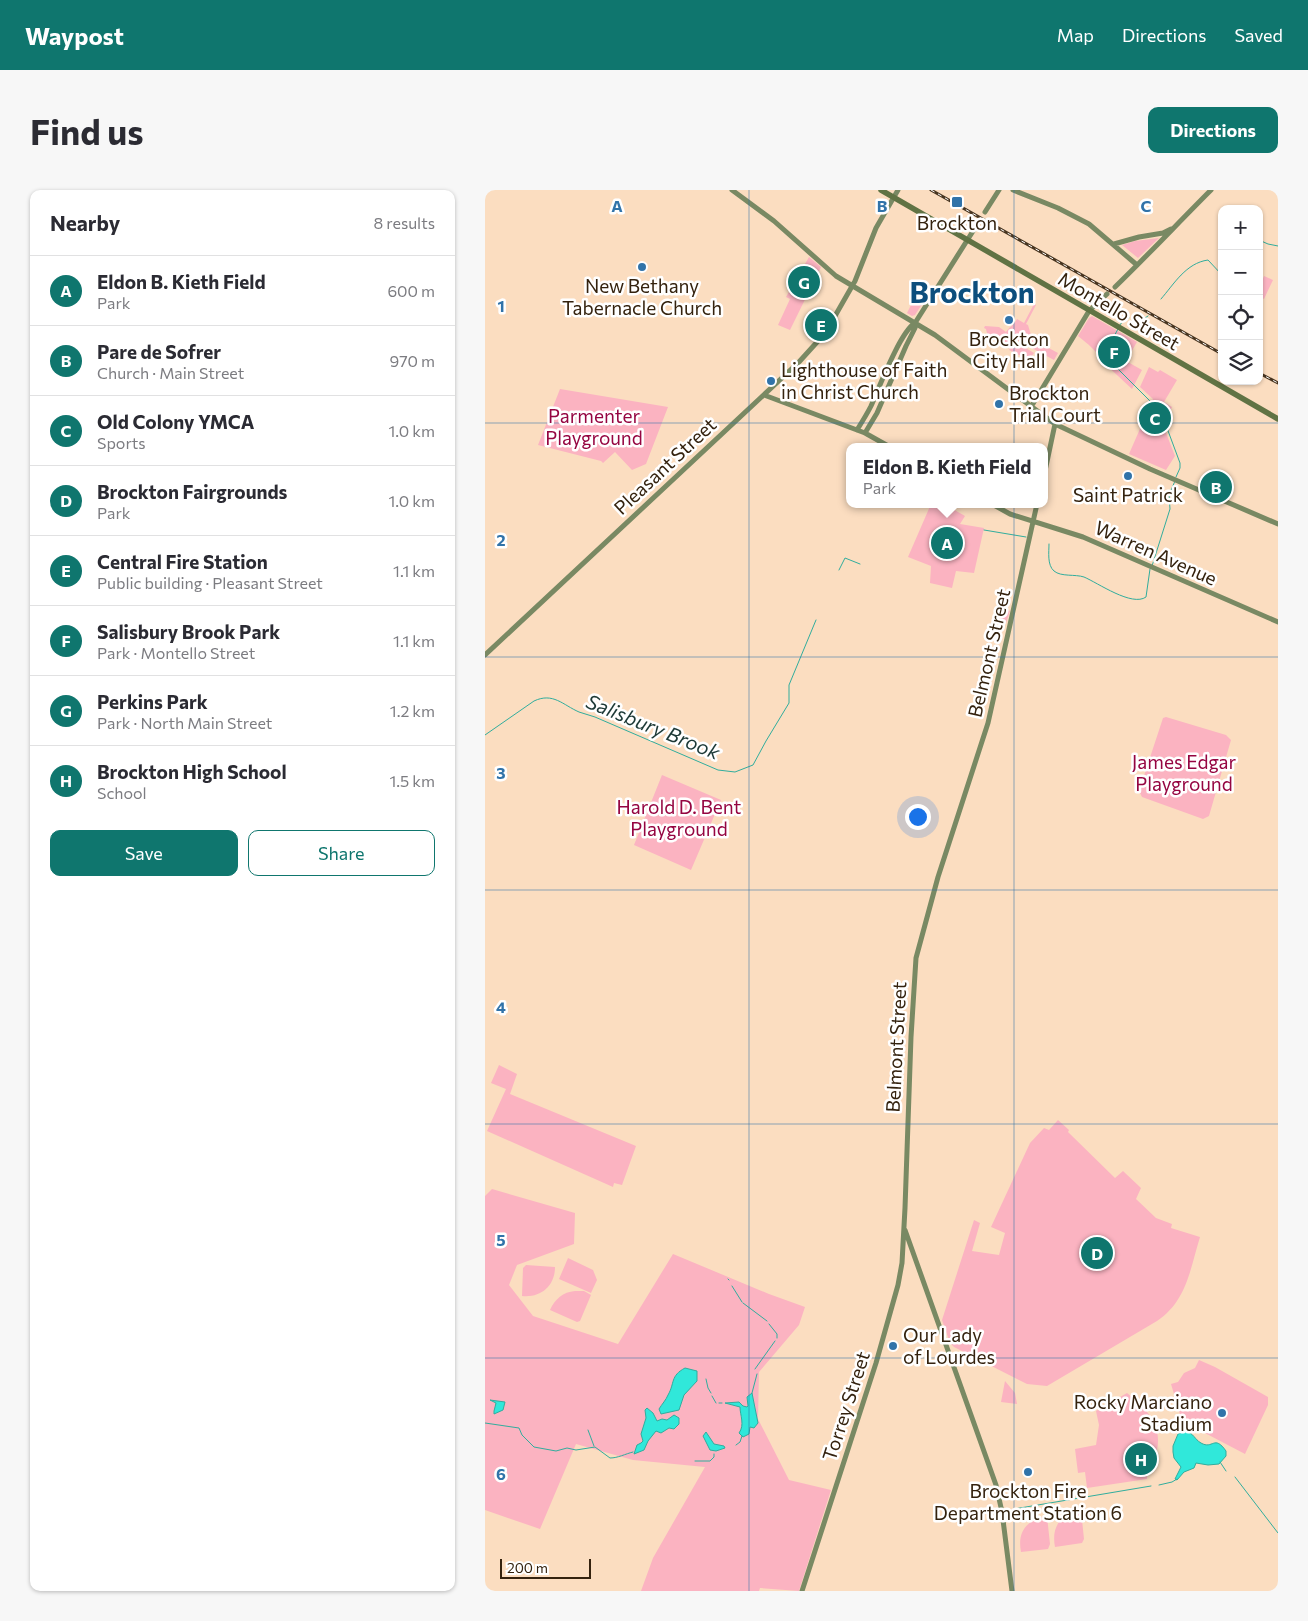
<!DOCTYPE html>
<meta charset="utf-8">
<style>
body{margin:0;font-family:Commissioner,sans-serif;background:#f7f7f7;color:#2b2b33}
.controls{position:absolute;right:15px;top:15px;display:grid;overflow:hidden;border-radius:10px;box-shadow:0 1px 4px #0004}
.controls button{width:45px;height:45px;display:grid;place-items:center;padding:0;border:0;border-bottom:1px solid #e1e1e2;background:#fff;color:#2b2b33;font:25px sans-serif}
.scale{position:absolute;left:15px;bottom:12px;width:91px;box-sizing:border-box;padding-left:5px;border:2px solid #34220e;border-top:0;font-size:14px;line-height:18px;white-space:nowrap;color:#34220e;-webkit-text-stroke:4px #fff;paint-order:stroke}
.you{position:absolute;left:432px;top:626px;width:18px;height:18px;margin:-12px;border:4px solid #fff;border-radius:50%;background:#1a73e8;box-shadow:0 0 0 8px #1a73e833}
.badge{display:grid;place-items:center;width:32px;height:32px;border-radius:50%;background:#0f766e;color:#fff;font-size:16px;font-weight:700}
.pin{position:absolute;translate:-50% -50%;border:2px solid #fff;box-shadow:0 1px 5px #0006}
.popup{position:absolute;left:361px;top:253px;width:202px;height:65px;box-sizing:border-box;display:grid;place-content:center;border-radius:10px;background:#fff;filter:drop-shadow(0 1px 4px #0005);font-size:16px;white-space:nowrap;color:#7c7c81}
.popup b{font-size:19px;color:#2b2b33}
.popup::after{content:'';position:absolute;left:50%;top:100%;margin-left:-10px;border:10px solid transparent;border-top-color:#fff}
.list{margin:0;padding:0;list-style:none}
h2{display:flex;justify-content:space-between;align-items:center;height:65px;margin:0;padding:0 20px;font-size:21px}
h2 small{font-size:16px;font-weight:400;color:#7c7c81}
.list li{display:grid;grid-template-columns:32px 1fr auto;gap:15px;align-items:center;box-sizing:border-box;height:70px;padding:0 20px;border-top:1px solid #e1e1e2}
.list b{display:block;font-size:19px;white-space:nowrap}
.list p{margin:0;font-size:16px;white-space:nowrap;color:#7c7c81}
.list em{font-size:16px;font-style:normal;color:#7c7c81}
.actions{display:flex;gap:10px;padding:15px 20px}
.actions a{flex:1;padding:11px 0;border:1px solid #0f766e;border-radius:10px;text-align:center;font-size:18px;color:#0f766e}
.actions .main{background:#0f766e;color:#fff}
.icon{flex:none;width:28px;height:28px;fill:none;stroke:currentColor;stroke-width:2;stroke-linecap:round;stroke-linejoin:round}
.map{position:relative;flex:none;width:793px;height:1401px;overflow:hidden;border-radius:10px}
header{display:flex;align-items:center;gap:30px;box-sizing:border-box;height:70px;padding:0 25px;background:#0f766e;color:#fff}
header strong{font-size:24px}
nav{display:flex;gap:28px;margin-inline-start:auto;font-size:18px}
.intro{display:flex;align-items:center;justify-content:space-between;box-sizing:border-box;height:120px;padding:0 30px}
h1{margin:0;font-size:35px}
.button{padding:12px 22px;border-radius:10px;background:#0f766e;color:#fff;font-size:18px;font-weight:700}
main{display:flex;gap:30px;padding:0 30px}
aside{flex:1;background:#fff;border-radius:10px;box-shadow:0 1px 4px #0004}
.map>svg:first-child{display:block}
.green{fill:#fbb3c1}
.water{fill:#30e8da;stroke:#31ad9d}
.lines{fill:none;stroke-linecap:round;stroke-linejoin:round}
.stream{stroke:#31ad9d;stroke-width:1}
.secondary{stroke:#798963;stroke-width:5}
.primary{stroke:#607344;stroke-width:5.5}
.rail-casing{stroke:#483520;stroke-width:3}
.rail{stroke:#fff;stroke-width:1;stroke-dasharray:4;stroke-linecap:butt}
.grid{fill:none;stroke:#3173a9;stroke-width:1;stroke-opacity:0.55}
.poi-dot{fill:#3173a9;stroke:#fff;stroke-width:2}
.labels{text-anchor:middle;stroke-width:5;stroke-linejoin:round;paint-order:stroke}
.poi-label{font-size:19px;fill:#34220e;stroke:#fff}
.street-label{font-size:19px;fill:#34220e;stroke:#fff}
.park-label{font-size:19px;fill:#950541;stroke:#fff}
.water-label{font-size:20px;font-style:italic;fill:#1d3936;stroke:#fff}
.town-label{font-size:29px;font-weight:bold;fill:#0c4e7d;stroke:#fff}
.grid-label{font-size:16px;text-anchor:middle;font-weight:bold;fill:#3173a9;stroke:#fff;stroke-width:5;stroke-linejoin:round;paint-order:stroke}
</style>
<header>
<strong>Waypost</strong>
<nav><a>Map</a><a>Directions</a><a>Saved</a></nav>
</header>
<div class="intro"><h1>Find us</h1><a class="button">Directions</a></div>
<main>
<aside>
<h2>Nearby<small>8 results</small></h2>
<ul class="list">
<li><span class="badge">A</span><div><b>Eldon B. Kieth Field</b><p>Park</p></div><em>600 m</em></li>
<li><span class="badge">B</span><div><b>Pare de Sofrer</b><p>Church · Main Street</p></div><em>970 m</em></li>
<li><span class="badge">C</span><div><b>Old Colony YMCA</b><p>Sports</p></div><em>1.0 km</em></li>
<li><span class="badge">D</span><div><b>Brockton Fairgrounds</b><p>Park</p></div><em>1.0 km</em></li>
<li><span class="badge">E</span><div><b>Central Fire Station</b><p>Public building · Pleasant Street</p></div><em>1.1 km</em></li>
<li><span class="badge">F</span><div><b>Salisbury Brook Park</b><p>Park · Montello Street</p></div><em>1.1 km</em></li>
<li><span class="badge">G</span><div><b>Perkins Park</b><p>Park · North Main Street</p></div><em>1.2 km</em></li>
<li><span class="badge">H</span><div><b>Brockton High School</b><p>School</p></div><em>1.5 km</em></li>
</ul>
<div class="actions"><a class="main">Save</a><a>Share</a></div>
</aside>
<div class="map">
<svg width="793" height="1401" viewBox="0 0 793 1401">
<rect width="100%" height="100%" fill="#fbddc0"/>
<path class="green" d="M 674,48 L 653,68 L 637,55 L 650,51 Z
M 324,67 L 336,77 L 305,140 L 293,135 L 305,109 L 301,107 Z
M 779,86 L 788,90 L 779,109 L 774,106 L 774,98 Z
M 431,105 L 439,111 L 430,125 L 427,126 L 422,123 Z
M 549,114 L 551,115 L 541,134 L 543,135 L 546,145 L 558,151 L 560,156 L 573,163 L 569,170 L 532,150 L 527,150 L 522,156 L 503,147 L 501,139 L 499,138 L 500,136 L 514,137 L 521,142 C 525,136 528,136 532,129 L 539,133 Z
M 607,126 L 652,152 L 641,171 L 657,180 L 647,199 L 618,172 C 612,161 603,154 593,146 L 604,128 Z
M 531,152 L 549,163 L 544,170 L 524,160 L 527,154 Z
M 664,177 L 673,182 L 675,180 L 692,190 L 679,212 L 687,217 L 684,223 L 685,226 L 676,230 L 690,266 L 681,280 L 644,264 L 668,209 L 655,197 Z
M 75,199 L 183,217 L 161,274 L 147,280 L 130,262 L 118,273 L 116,271 L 53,255 Z
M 446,314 L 459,314 L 480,326 L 475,334 L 499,338 L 489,383 L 471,381 L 467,398 L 445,393 L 446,376 L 423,367 Z
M 519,419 L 525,421 L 521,433 L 515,432 L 512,429 L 514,423 Z
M 681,527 L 741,545 L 746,550 L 724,626 L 718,629 L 657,607 L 654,601 L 678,528 Z
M 177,585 L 236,610 L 206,680 L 149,655 Z
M 14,875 L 32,884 L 25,904 L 151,956 L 137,995 L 129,993 L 128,997 L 2,941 L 21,899 L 6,893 Z
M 573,930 L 584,940 L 583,942 L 630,988 L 638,981 L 656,998 L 651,1009 L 671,1028 L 687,1034 L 686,1038 L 715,1047 C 705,1079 702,1111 672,1131 L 562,1196 L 542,1194 L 469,1157 L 465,1153 L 457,1130 L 489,1030 L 495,1033 L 487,1061 L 514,1065 L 520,1043 L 506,1037 L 545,953 L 559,938 L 564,940 Z
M 7,999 L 90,1023 L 89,1054 L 32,1075 L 24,1095 L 48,1126 L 133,1154 L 188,1064 L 284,1104 L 320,1117 L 314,1135 L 274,1182 L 273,1229 L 304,1290 L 346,1300 L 314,1401 L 275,1398 L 274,1401 L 156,1401 L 168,1368 L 220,1277 L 148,1270 L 91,1254 L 55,1339 L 0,1320 L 0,1006 Z
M 83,1068 L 108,1080 L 112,1090 L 106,1103 L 74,1089 Z
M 41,1075 L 70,1077 C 70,1096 56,1108 37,1106 L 38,1078 Z
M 90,1101 L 99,1101 L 106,1105 L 95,1131 L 92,1132 L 65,1120 C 70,1109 78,1102 90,1101 Z
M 714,1170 L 730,1177 L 783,1207 L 783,1215 L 760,1264 L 697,1231 L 686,1194 L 693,1192 L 699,1183 L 710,1178 Z
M 520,1191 L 530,1203 L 532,1214 L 516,1212 Z
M 642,1203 C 657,1216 674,1229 673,1252 C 673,1263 665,1276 662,1286 L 662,1289 L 602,1298 L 600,1282 L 593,1283 L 590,1259 L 611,1255 L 614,1235 L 611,1221 Z
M 596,1320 L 599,1349 L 597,1353 L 570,1357 C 566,1336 576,1324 596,1320 Z
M 562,1326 L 565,1354 L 563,1359 L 536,1362 C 532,1341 542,1330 562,1326 Z"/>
<path class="water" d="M 200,1178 L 212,1181 L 212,1191 L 199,1205 L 194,1220 L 176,1224 L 174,1219 C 177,1214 181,1210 183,1205 C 190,1193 185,1186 200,1178 Z
M 267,1203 L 273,1233 L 269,1238 L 265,1237 L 264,1244 L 258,1247 L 254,1243 C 260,1235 255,1225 255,1217 L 240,1213 L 254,1212 L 258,1216 L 262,1217 L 263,1216 L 262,1207 Z
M 5,1210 L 20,1212 L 18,1220 L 9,1224 L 9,1221 L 11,1213 Z
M 162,1218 L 168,1223 L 172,1231 L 177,1229 L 182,1230 L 189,1225 L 194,1228 L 194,1234 L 189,1239 L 184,1238 L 176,1243 L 171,1241 L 163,1251 L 159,1260 L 149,1264 L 152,1255 L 156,1253 L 158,1251 L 156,1244 L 161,1228 L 160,1220 Z
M 700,1241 C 710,1244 709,1249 716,1253 C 728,1260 729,1244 741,1261 L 741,1266 L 734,1274 L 723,1275 L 711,1273 L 709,1278 L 699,1282 L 692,1290 L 690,1289 L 696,1277 L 689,1268 L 688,1262 L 688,1256 L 693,1244 Z
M 221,1242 L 229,1254 L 239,1256 L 240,1258 L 231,1261 L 225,1260 L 218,1246 Z"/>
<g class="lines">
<path class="stream" d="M 774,50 L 783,54 L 793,56
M 676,109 C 689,94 701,73 723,70 L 737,85
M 660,128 L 663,126
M 634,136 L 639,130 L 644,128
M 633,139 L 619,165 L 665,211
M 679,230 L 695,273 L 695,278 L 691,287
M 499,340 L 541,347
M 564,354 C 564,362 562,375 569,381 C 576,387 590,384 599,387 C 613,393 647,417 661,407 L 665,379
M 667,376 L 685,319 L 684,305 L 690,291
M 354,380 L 360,368 L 375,374
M 0,545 L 49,511 C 68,502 78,515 94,522 C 99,524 105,525 110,527 L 233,580 L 250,582 L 268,575 L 281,551 L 304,513 L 304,495 L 331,430
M 243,1089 L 244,1090
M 247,1096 L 257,1112
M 258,1113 L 282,1131
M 284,1134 L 292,1144 L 292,1148
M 270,1179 L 290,1151
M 221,1189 L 223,1198 L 226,1203
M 267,1203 L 272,1184
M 227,1206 L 231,1213
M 234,1213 L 237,1213
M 0,1233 L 34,1238 L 37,1245 L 49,1257 L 71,1261 L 82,1258 L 91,1260 L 110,1257 L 125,1268 C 133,1268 140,1264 148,1262
M 103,1240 L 109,1256
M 251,1255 L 255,1252 L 257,1246
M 210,1271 L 225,1271 L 229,1267 L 229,1264
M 735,1272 L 741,1281
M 750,1287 L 793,1343
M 674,1295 L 687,1292 L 692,1289
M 529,1319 L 666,1296"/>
<path class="secondary" d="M 247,0 L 289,31 L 351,86 L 450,145 L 570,234 L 665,279 L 793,334
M 528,0 L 573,18 L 604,34 L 652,75
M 500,22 L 514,0
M 629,54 L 654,47 L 678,43 L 686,39
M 630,97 C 663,65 694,32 726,0
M 279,205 L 380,243 L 405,257
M 546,217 L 604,121 L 622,104
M 372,240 C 377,232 382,224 386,216 C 394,198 415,142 430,133 L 495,30
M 380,243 L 392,223 L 421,156 L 430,138 L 430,133
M 560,281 L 570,234
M 507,314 L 525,324 L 598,347 L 793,432
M 0,465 L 314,172 L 333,151 L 350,126 L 370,91 L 391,38 L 413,0
M 420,1040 L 511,1295 L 517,1322 L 527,1401
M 317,1401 L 391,1173 L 413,1095 L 417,1073 L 420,1018 L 426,847 L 431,768 L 453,687 L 503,533 L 552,314"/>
<path class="primary" d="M 396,0 L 793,229"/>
<defs>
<path id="rail" d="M 446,0 L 737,164
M 774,183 L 793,193"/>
</defs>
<use href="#rail" class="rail-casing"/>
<use href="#rail" class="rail"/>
</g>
<path class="grid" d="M 264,0 L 264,1401M 529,0 L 529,1401M 0,233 L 793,233M 0,467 L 793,467M 0,700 L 793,700M 0,934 L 793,934M 0,1168 L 793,1168"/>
<g class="poi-dot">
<rect x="466" y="6" width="12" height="12" rx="2.5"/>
<circle cx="157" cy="77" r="5"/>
<circle cx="524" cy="130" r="5"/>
<circle cx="286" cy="191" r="5"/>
<circle cx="514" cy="214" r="5"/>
<circle cx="643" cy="286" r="5"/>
<circle cx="408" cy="1156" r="5"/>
<circle cx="737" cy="1223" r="5"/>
<circle cx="543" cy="1282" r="5"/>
</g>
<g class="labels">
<g class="poi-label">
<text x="472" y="40">Brockton</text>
<text x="157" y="103">New Bethany<tspan x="157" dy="22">Tabernacle Church</tspan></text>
<text x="524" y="156">Brockton<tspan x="524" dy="22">City Hall</tspan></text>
<text x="296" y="187" text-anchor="start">Lighthouse of Faith<tspan x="296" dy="22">in Christ Church</tspan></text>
<text x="524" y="210" text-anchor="start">Brockton<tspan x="524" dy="22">Trial Court</tspan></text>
<text x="643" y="312">Saint Patrick</text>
<text x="418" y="1152" text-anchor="start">Our Lady<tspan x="418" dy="22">of Lourdes</tspan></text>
<text x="727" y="1219" text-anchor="end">Rocky Marciano<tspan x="727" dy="22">Stadium</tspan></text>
<text x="543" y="1308">Brockton Fire<tspan x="543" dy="22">Department Station 6</tspan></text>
</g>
<g class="street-label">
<text transform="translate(634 121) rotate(30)" y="7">Montello Street</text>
<text transform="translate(180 276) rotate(-43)" y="7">Pleasant Street</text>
<text transform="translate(671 363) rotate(24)" y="7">Warren Avenue</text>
<text transform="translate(504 463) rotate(-77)" y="7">Belmont Street</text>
<text transform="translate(411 857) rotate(-87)" y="7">Belmont Street</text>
<text transform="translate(361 1216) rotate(-72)" y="7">Torrey Street</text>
</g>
<g class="park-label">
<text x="109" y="233">Parmenter<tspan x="109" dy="22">Playground</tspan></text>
<text x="699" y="579">James Edgar<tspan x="699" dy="22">Playground</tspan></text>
<text x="194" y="624">Harold D. Bent<tspan x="194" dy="22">Playground</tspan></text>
</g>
<g class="water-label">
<text transform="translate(168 537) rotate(22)" y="7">Salisbury Brook</text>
</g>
<g class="town-label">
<text x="487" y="113">Brockton</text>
</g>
</g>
<g class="grid-label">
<text x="132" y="22">A</text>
<text x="397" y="22">B</text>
<text x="661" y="22">C</text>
<text x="16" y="122">1</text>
<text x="16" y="356">2</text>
<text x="16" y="589">3</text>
<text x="16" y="823">4</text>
<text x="16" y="1056">5</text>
<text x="16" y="1290">6</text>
</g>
</svg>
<div class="controls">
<button>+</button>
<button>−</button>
<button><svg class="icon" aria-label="locate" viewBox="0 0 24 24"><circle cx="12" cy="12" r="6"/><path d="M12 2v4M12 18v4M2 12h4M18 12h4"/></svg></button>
<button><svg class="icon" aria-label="layers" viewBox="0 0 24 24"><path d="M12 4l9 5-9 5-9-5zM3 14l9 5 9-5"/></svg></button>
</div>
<div class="scale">200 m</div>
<div class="you"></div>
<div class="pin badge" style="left:462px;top:353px">A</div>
<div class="popup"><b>Eldon B. Kieth Field</b>Park</div>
<div class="pin badge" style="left:731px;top:297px">B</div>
<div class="pin badge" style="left:670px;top:228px">C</div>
<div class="pin badge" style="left:612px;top:1063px">D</div>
<div class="pin badge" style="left:336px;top:135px">E</div>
<div class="pin badge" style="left:629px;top:162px">F</div>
<div class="pin badge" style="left:319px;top:92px">G</div>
<div class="pin badge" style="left:656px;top:1269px">H</div>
</div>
</main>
